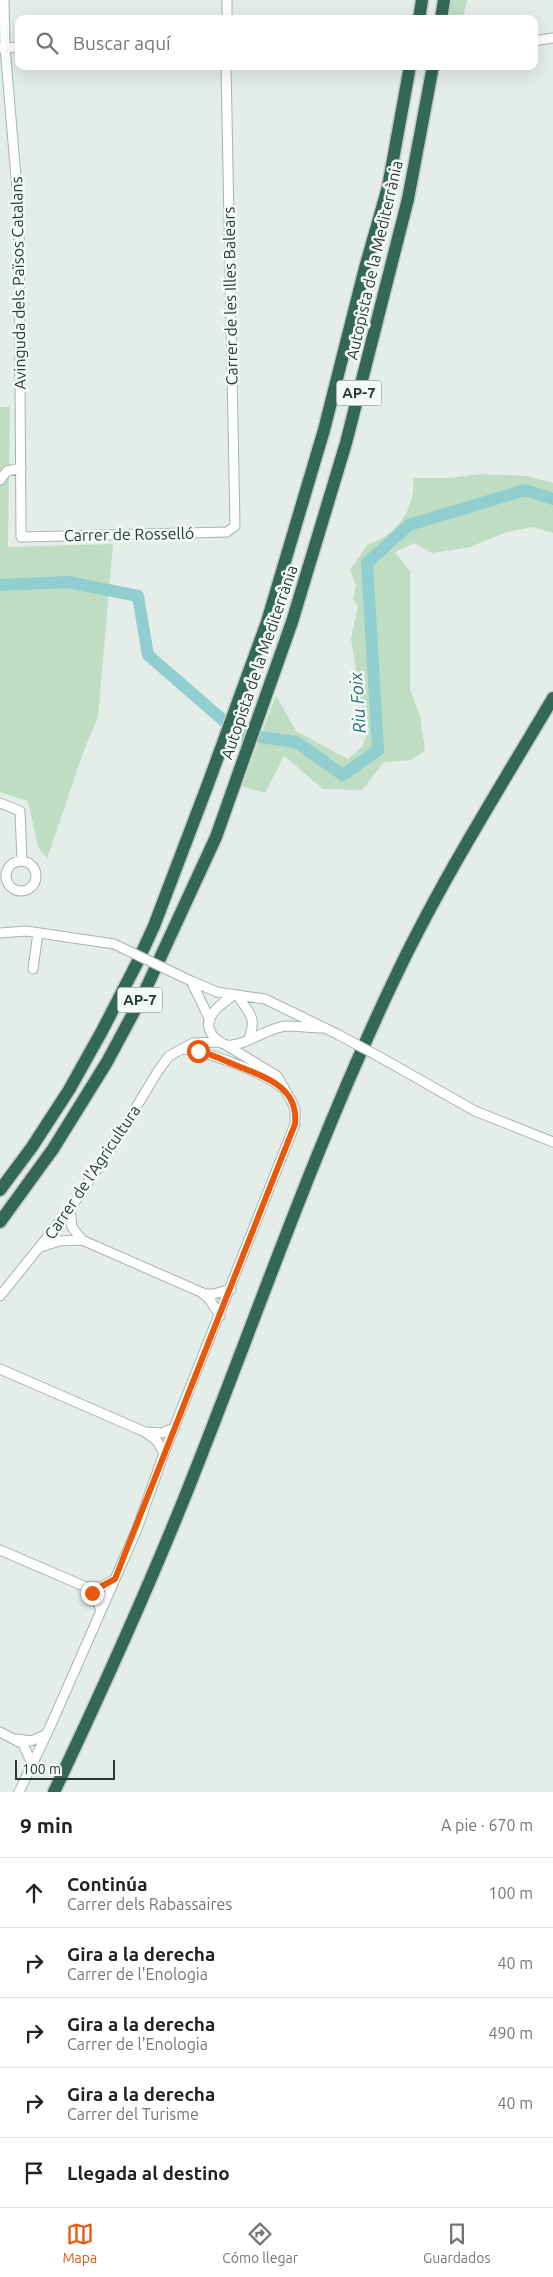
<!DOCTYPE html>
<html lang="es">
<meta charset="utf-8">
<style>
body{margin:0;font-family:Ubuntu,sans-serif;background:#f6f6f6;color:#222}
.scale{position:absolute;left:15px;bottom:12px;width:100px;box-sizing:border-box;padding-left:5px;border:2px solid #243e33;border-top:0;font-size:14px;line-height:18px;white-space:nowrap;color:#243e33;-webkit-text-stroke:4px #f5f9f6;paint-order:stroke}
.stop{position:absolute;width:15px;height:15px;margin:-11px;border:4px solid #ea580c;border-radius:50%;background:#fff}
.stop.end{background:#ea580c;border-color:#fff;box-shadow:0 1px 5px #0008}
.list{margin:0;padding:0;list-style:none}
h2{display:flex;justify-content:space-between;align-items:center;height:65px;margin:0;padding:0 20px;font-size:21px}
h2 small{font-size:16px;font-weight:400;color:#767676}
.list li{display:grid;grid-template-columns:32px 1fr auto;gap:15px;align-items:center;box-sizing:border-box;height:70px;padding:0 20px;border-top:1px solid #e0e0e0}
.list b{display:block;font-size:19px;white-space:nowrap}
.list p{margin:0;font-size:16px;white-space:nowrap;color:#767676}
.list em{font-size:16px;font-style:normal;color:#767676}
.icon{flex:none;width:28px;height:28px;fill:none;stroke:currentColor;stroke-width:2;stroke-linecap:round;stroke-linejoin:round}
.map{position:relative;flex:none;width:553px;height:1792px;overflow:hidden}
.search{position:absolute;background:#fff;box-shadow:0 5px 20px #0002;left:15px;right:15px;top:15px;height:55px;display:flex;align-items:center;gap:12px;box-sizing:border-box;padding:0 18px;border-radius:10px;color:#767676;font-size:19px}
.sheet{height:415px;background:#fff}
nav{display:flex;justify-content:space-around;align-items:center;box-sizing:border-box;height:70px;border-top:1px solid #e0e0e0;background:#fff;font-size:14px;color:#767676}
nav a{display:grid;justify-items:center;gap:2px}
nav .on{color:#ea580c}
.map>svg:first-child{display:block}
.green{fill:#beddc2}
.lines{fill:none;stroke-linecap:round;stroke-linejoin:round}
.river{stroke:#90cecf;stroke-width:12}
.minor-casing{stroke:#a7b5ae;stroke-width:11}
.highway-casing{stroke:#c2c9c6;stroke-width:15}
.minor{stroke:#fff;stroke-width:9}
.highway{stroke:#326855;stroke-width:12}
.minor-bridge-casing{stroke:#a7b5ae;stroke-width:11;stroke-linecap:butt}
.minor-bridge{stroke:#fff;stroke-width:9}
.route{stroke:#ea580c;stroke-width:6}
.labels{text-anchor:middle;stroke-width:5;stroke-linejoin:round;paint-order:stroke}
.shield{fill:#f5f9f6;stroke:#63766e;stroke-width:1}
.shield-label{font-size:15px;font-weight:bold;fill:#243e33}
.street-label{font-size:16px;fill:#243e33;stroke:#f5f9f6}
.water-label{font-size:18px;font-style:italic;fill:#217577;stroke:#f5f9f6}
</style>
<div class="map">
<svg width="553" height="1792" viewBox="0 0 553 1792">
<rect width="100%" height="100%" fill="#e4ede8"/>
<path class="green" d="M 450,0 L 467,0 L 463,19 L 447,19 Z
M 0,407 L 10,407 L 8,547 L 113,544 L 98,717 L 84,750 L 47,859 L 38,847 L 28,801 L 0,792 Z
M 480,474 L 527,476 L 553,483 L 553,533 L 533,527 L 506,532 L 470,547 L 432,553 L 414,543 L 395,552 L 410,571 L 410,689 L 420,716 L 425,751 L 411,760 L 384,762 L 362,790 L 323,789 L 284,756 L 265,793 L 242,786 L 276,695 L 296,731 L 348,759 L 362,747 L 369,729 L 362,710 L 351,638 L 358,606 L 353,599 L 356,586 L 350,570 L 368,544 C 396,537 417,506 413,478 L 450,478 Z"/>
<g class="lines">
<path class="river" d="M 0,585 L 68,582 L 138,596 L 148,655 L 239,734 L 296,742 L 343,775 L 378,750 L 367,563 L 409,525 L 525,490 L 553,499"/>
<defs>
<path id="minor" d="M 4,0 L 5,47 L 19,213 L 21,537 L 227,532 L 235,526 L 226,66
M 227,0 L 227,19
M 534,41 L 553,38
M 0,48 L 19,47
M 0,480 L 7,471 L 21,468
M 0,803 L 20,811 L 22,861
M6 876a15 15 0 1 1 30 0a15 15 0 1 1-30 0Z
M 0,933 L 26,931 L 114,944
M 33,969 L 38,933
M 191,981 L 217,992 L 265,999 L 337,1034
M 191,981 L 209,1018
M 234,995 C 221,1004 198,1019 214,1037 C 218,1041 221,1044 227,1045 C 244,1047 266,1028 286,1026 C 298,1026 312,1028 325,1028
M 238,995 C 247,1014 258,1014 249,1038
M 182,1049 C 206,1051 263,1072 281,1087
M 378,1056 L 475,1111 L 553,1142
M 70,1209 L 72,1227 L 82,1240
M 41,1247 L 59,1241 L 82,1240 L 203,1293 L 210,1300 L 220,1316
M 203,1294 L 214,1294 L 231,1289
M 0,1296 L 70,1209 L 112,1147 L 158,1071 L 169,1056 L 193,1043 L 219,1042
M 0,1369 L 145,1432 L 157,1441 L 164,1453
M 146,1432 L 162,1433 L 175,1427
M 0,1550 L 86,1587 L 96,1597 L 101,1611
M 86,1587 L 101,1587 L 115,1579
M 0,1732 L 23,1744 L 32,1764
M 17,1739 L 31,1741 L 47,1734
M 19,1792 L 50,1727 L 137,1529 L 164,1453 L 295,1124 L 295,1110 L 292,1102 L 277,1076 L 226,1045"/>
<path id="highway" d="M 419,19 L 422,0
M 441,19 L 444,0
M 0,1190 L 32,1147 L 69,1090 L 102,1031 L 137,963 L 154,926 L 208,784 L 267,622 L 324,430 L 365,268 L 388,187 L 410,66
M 0,1222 L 53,1149 L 107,1062 L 143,995 L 216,837 L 292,622 L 346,443 L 408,199 L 433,66
M 54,1792 C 100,1695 144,1598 184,1499 C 253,1327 313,1150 393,982 C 439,884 498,791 553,698"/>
</defs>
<use href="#minor" class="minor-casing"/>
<use href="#highway" class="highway-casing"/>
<use href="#minor" class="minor"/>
<use href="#highway" class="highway"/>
<defs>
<path id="minor-bridge" d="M 114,944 L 191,981
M 337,1034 L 378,1056"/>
</defs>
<use href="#minor-bridge" class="minor-bridge-casing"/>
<use href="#minor-bridge" class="minor-bridge"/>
</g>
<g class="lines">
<path class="route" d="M 92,1593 L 86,1588 L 100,1587 L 115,1579 L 295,1124 C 299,1087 265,1077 238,1066 C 225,1061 212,1054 198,1051"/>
</g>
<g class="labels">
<g class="shield">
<rect x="336.5" y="380.5" width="45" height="25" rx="4"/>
<rect x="117.5" y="987.5" width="45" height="25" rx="4"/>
</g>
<g class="shield-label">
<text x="359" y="398">AP-7</text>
<text x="140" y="1005">AP-7</text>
</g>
<g class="street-label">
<text transform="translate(374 260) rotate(-77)" y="6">Autopista de la Mediterrània</text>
<text transform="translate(18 283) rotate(-91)" y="6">Avinguda dels Països Catalans</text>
<text transform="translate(230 296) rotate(-91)" y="6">Carrer de les Illes Balears</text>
<text transform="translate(129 534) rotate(-1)" y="6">Carrer de Rosselló</text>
<text transform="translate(259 662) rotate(-71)" y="6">Autopista de la Mediterrània</text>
<text transform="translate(92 1172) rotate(-56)" y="6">Carrer de l'Agricultura</text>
</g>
<g class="water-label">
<text transform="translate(358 703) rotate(-94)" y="6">Riu Foix</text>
</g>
</g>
</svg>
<div class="scale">100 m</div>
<div class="stop" style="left:198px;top:1051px"></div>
<div class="stop end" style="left:92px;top:1593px"></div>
<div class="search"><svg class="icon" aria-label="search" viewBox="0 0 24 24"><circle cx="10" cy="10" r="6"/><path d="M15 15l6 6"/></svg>Buscar aquí</div>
</div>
<section class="sheet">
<h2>9 min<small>A pie · 670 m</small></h2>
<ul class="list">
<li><svg class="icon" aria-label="ahead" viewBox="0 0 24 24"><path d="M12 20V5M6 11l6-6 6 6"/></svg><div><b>Continúa</b><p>Carrer dels Rabassaires</p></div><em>100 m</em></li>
<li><svg class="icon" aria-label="right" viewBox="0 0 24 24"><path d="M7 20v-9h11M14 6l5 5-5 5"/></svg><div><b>Gira a la derecha</b><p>Carrer de l'Enologia</p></div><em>40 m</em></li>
<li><svg class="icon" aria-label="right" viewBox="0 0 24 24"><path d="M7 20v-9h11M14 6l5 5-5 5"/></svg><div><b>Gira a la derecha</b><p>Carrer de l'Enologia</p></div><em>490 m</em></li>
<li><svg class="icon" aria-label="right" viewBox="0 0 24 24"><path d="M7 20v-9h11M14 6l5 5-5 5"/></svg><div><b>Gira a la derecha</b><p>Carrer del Turisme</p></div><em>40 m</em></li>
<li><svg class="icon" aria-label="arrive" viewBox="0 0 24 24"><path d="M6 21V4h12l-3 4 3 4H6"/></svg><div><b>Llegada al destino</b></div></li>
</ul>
</section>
<nav>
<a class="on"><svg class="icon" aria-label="map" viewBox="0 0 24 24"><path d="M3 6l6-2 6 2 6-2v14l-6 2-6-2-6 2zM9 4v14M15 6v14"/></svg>Mapa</a>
<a><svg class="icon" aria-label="directions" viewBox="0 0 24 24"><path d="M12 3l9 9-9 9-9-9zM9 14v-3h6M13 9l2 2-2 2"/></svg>Cómo llegar</a>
<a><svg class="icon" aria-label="saved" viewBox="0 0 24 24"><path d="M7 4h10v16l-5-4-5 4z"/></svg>Guardados</a>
</nav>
